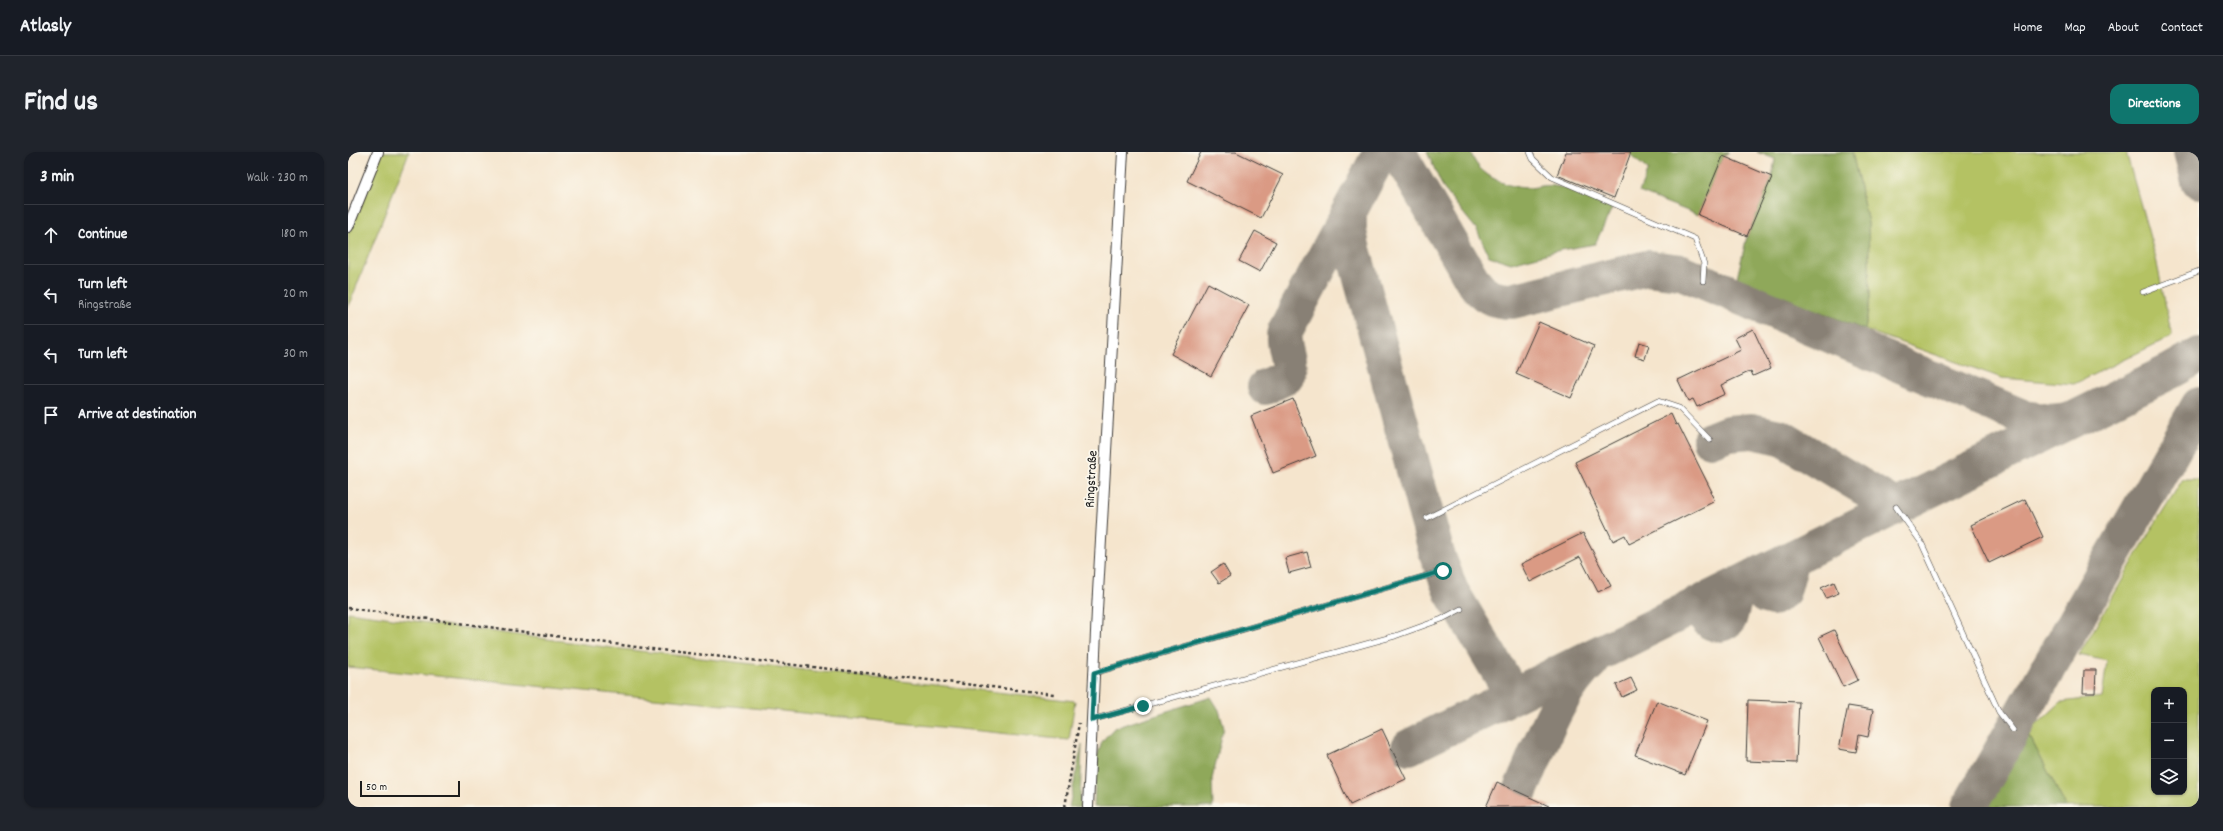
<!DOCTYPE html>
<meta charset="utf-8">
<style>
body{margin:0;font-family:Dekko,sans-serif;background:#20242c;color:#f1f3f6}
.controls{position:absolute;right:12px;bottom:12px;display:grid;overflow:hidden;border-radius:8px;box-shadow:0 1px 3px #0004}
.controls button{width:36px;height:36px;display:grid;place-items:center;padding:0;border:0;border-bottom:1px solid #363941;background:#171b24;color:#f1f3f6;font:20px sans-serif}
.scale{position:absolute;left:12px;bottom:10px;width:100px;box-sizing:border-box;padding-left:4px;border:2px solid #1c1c1c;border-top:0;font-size:11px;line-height:14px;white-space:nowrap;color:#1c1c1c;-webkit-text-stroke:3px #fbf7ec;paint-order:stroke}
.stop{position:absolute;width:12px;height:12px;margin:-9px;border:3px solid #0f766e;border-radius:50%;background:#fff}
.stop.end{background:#0f766e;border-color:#fff;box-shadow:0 1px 4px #0008}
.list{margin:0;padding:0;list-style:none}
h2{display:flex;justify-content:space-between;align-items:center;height:52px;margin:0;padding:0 16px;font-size:17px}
h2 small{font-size:13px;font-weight:400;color:#9ea1a6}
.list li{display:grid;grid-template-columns:26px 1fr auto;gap:12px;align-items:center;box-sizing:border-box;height:60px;padding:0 16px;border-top:1px solid #363941}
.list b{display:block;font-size:15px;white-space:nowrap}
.list p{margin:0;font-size:13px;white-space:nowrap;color:#9ea1a6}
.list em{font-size:13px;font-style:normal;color:#9ea1a6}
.icon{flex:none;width:22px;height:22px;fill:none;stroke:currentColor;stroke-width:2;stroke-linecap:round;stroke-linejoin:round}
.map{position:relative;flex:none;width:1851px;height:655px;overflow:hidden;border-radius:12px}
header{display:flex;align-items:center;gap:24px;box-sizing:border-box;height:56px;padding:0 20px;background:#171b24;border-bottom:1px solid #363941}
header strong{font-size:19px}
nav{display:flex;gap:22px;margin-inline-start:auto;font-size:14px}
.intro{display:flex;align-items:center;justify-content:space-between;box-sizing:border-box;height:96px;padding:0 24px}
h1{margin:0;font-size:28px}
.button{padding:10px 18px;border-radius:12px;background:#0f766e;color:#fff;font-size:14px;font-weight:700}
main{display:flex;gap:24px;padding:0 24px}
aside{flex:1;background:#171b24;border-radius:12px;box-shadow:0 1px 3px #0004}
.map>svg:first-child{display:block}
.green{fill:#b4c264;stroke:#686f40;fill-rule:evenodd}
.forest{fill:#8fa85a;stroke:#56623b}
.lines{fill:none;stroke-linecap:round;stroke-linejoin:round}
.taxiway{stroke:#888074;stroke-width:36}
.building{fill:#da9a84}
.service-casing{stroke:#3d3a37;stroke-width:6}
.minor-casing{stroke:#3d3a37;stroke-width:12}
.path{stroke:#3d3a37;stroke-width:2.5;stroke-dasharray:3 3;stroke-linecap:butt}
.service{stroke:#fff;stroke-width:5}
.minor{stroke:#fff;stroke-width:10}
.route{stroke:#0f766e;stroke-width:5}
.labels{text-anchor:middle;stroke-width:3.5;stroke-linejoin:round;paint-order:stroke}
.street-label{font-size:14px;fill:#1c1c1c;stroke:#fbf7ec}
</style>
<header>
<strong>Atlasly</strong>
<nav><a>Home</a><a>Map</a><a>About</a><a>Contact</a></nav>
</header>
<div class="intro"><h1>Find us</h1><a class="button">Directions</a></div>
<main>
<aside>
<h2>3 min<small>Walk · 230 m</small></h2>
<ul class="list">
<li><svg class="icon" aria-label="ahead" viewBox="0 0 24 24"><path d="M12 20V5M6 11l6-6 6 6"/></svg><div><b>Continue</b></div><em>180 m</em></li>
<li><svg class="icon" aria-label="left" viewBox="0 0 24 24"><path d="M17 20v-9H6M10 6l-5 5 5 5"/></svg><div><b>Turn left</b><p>Ringstraße</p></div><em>20 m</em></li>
<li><svg class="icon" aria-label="left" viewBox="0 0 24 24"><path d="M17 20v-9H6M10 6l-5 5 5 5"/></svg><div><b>Turn left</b></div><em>30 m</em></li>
<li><svg class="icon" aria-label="arrive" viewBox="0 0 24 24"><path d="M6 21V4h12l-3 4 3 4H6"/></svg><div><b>Arrive at destination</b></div></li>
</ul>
</aside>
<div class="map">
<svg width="1851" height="655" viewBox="0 0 1851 655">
<rect width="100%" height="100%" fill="#fbf7ec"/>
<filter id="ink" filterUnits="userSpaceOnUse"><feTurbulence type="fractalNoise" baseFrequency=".025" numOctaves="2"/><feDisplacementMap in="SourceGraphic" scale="8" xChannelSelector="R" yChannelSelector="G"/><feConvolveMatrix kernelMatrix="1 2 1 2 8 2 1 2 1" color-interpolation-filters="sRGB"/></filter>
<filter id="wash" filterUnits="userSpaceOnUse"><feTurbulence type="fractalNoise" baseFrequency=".012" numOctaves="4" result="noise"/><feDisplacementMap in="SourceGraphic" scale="16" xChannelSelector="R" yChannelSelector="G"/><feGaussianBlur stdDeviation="0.9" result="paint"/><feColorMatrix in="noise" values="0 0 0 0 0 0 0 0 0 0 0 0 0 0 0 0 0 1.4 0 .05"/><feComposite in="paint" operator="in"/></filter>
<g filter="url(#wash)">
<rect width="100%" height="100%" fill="#f5e5cd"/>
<path class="green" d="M 32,0 L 61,0 L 0,156 L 0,81 Z
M 1504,0 L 1778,0 L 1808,107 L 1824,184 L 1726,232 L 1654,226 L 1517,178 L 1522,145 L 1520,71 Z
M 1835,327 L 1851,327 L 1851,655 L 1718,655 L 1680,581 L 1713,550 L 1754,545 L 1759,509 L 1731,503 L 1806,373 ZM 1806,538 L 1836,538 L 1836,640 L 1806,640 Z
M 0,460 L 265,496 L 727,549 L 721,588 L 0,515 Z"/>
<path class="forest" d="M 1079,0 L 1123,0 C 1128,22 1157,35 1179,36 C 1188,36 1197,32 1206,34 C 1227,37 1245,48 1264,56 L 1247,92 L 1213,98 L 1163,111 L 1141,104 L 1129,78 L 1095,36 Z
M 1279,0 L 1381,0 L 1375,4 L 1350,63 L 1291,40 L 1300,18 Z
M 1409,0 L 1504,0 L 1520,71 L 1522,145 L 1517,178 L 1389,126 L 1399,84 L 1424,25 L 1427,7 Z
M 863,545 L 871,558 L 876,576 L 864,627 L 865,655 L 746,655 L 748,608 L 754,589 L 766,576 Z
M 1680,581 L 1718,655 L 1639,655 Z
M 734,592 L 732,655 L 721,655 Z"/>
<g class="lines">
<path class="taxiway" d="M 1050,0 L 1125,129 C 1135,144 1146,149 1164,149 L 1299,116 L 1333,120 L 1677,266 L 1701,270 L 1722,268
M 1843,0 L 1851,29
M 1001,60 L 1001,79 L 1004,94 L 1089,402 L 1103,439 L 1165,543
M 917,235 L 938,225 C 946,210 932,194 937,179 L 1033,0
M 1362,288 L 1380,281 L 1404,279 L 1432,285 L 1548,355
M 1418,419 L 1411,426 L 1410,436 L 1417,444 L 1425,446 L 1435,439 L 1441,417
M 1361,447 C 1347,462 1366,481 1381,467 L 1388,441
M 1061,595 L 1823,219 L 1851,203
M 1172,639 C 1192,596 1208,541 1244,509
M 1621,655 L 1851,253"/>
</g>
<g id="blocks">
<path class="building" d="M 853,0 L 888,0 L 935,23 L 913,66 L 839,29 Z
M 1218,0 L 1283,0 L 1266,46 L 1209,23 Z
M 1375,4 L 1424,25 L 1399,84 L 1350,63 Z
M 907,79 L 928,90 L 912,120 L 891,109 Z
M 860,131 L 901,153 L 863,224 L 823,202 Z
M 1191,170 L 1246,194 L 1223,246 L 1168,222 Z
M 1405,177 L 1423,216 L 1405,224 L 1403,219 L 1373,233 L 1377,242 L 1349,255 L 1345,247 L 1340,249 L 1330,228 L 1393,198 L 1387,186 Z
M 1291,190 L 1301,193 L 1297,207 L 1287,204 Z
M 945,247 L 968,304 L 925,321 L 903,264 Z
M 1323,262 L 1328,273 L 1330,272 L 1364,340 L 1362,340 L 1367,349 L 1281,392 L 1277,383 L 1265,389 L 1227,310 Z
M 1677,347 L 1695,385 L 1641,411 L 1623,373 Z
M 1235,381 L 1263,434 L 1250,440 L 1232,405 L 1182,430 L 1173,412 Z
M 959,400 L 963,415 L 941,421 L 937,406 Z
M 875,412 L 882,424 L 871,431 L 863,420 Z
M 1486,430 L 1491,441 L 1478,446 L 1473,436 Z
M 1486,478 L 1510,528 L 1495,535 L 1471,485 Z
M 1736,518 L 1748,518 L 1747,541 L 1735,541 Z
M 1283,526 L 1289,538 L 1274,545 L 1268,533 Z
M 1400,548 L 1451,550 L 1448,611 L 1398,609 Z
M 1309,549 L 1359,569 L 1337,623 L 1287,603 Z
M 1500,554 L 1525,558 L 1520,585 L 1511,583 L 1508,600 L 1491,597 Z
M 1034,577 L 1058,627 L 1002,653 L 979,603 Z
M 1149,630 L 1203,655 L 1138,655 Z"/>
</g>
</g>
<g filter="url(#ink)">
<use href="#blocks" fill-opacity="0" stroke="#3d3a37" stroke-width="1"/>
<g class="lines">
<defs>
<path id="service" d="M 1182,0 L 1185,7 L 1204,25 L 1347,87 L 1356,112 L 1355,129
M 1795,140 L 1851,119
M 1548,355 L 1573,390 L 1651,560 L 1665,578
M 1079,366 L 1310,249 L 1331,256 L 1362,288
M 746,521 L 1095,419
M 743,568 L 1047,484 L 1094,467 L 1113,457"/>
<path id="minor" d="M 0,75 L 30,0
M 740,655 L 749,458 L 775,0"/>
</defs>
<use href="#service" class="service-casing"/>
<use href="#minor" class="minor-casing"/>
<path class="path" d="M 0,456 L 303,497 L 706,542
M 717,655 L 731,571"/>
<use href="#service" class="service"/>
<use href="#minor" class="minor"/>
</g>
</g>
<g class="lines" filter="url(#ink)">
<path class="route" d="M 795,554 L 744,568 L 746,521 L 1095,419"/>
</g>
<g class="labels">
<g class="street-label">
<text transform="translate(742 327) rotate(-87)" y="5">Ringstraße</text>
</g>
</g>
</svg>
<div class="controls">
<button>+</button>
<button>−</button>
<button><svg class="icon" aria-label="layers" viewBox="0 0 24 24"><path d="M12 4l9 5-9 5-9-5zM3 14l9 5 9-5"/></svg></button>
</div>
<div class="scale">50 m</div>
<div class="stop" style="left:1095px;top:419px"></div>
<div class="stop end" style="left:795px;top:554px"></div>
</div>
</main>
